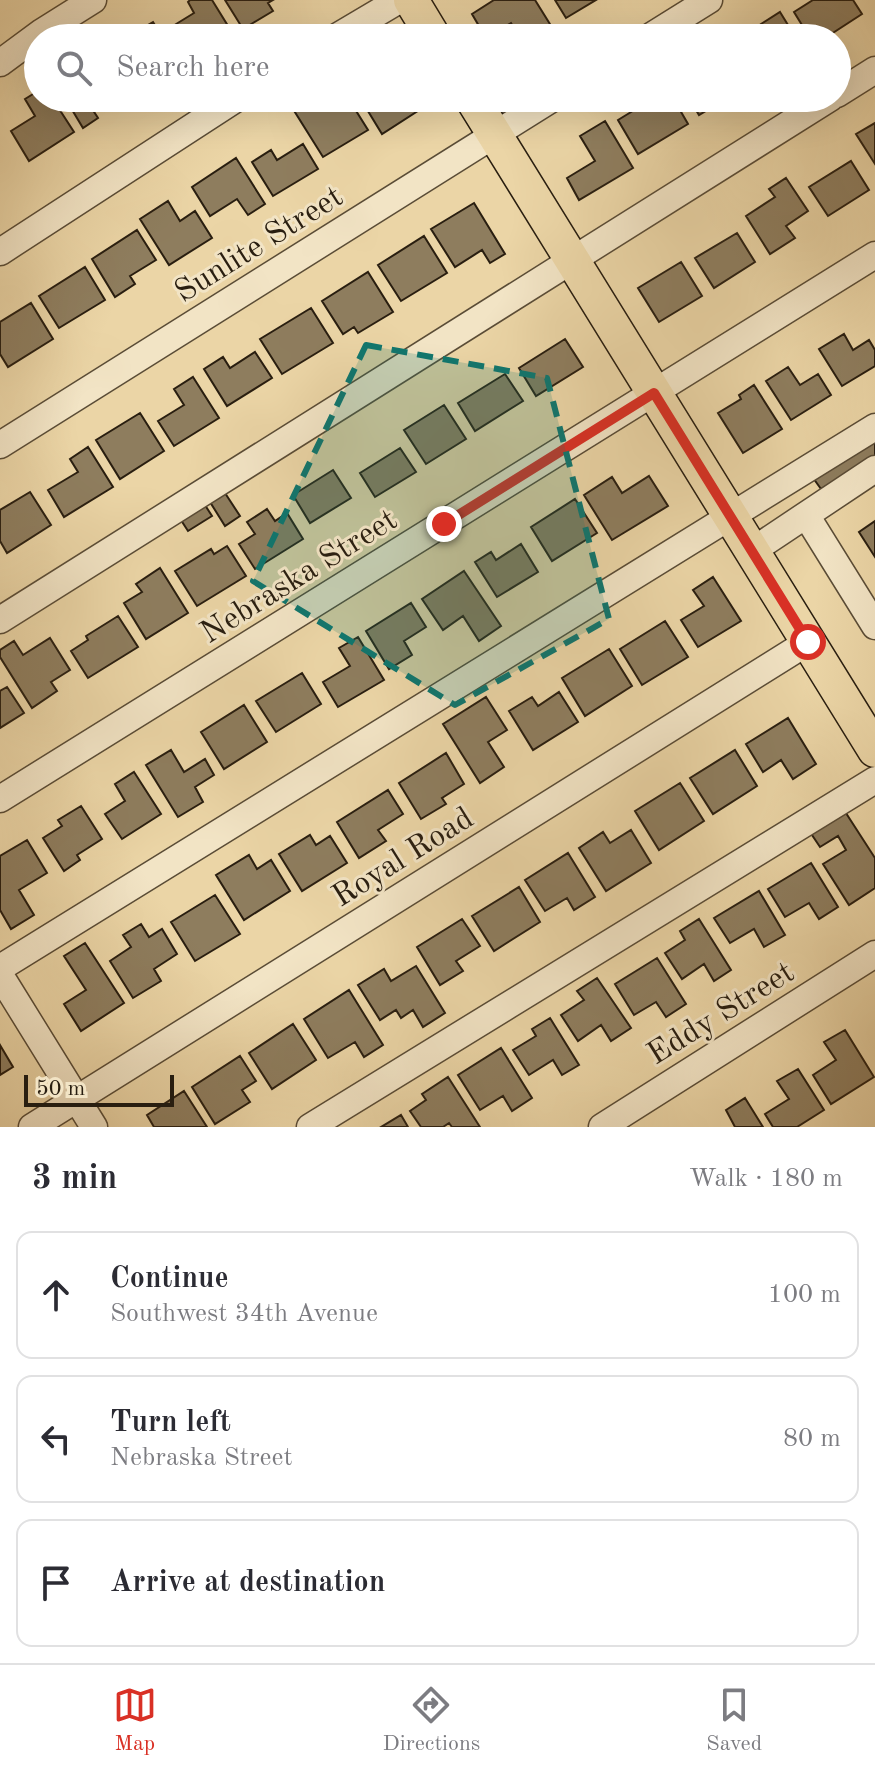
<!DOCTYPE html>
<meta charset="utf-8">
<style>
body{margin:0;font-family:"Old Standard TT",serif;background:#f7f7f7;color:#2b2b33}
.scale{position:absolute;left:24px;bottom:20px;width:150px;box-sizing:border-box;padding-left:8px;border:4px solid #291e10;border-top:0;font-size:22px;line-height:28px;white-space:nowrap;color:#291e10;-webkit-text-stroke:6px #f2e4c5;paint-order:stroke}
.stop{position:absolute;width:24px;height:24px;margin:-18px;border:6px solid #d93025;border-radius:50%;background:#fff}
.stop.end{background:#d93025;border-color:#fff;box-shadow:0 2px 8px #0008}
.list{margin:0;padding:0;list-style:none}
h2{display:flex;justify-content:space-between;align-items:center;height:104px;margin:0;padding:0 32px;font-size:34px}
h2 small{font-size:26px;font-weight:400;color:#7c7c81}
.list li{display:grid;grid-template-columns:52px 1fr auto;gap:24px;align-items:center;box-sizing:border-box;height:128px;margin:0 16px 16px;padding:0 16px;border:2px solid #e1e1e2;border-radius:16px}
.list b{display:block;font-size:30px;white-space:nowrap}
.list p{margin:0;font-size:26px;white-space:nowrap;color:#7c7c81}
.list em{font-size:26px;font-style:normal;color:#7c7c81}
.icon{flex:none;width:44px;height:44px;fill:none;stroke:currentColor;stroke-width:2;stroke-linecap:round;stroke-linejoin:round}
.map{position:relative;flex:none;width:875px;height:1127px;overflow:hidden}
.search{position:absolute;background:#fff;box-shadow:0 8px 32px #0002;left:24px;right:24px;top:24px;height:88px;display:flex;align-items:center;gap:20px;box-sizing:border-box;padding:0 28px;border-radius:44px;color:#7c7c81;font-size:30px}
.sheet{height:536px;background:#fff}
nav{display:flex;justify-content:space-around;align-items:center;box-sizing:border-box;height:112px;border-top:2px solid #e1e1e2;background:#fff;font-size:22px;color:#7c7c81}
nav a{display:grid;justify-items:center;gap:4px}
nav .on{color:#d93025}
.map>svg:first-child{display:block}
.building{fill:#8e7d5e;stroke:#291e10;stroke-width:2}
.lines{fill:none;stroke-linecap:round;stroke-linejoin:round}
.minor-casing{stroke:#5a4c36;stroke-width:29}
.major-casing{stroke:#291e10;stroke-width:37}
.minor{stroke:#f2e4c5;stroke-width:26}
.major{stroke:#ebd5a6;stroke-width:34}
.route{stroke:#d93025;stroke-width:10}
.marked{fill:#0f766e;fill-opacity:0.2;stroke:#0f766e;stroke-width:6;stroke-dasharray:16 10;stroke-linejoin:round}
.labels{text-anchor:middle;stroke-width:6;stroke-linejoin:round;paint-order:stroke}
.street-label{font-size:32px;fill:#291e10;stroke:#f2e4c5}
</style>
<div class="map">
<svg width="875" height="1127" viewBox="0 0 875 1127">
<rect width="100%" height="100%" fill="#ebd5a6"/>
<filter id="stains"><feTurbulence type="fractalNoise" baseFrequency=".0025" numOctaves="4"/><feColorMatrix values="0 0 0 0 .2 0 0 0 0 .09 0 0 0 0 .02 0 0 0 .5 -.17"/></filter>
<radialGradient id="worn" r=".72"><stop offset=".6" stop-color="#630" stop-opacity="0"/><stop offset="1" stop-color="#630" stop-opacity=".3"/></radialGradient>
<path class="building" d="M 190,0 L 212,0 L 233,34 L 226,38 L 173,38 L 168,29 L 194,13 L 188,2 Z
M 225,0 L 273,0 L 268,3 L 273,11 L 243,29 Z
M 494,0 L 535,0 L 553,29 L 539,38 L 520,38 L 511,23 L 486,38 L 472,14 Z
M 555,0 L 596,0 L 566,18 Z
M 813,0 L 853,0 L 862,14 L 825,38 L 810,38 L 794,12 Z
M 780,12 L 796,38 L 770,38 L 761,24 Z
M 153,22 L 163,38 L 137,38 L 134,33 Z
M 38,91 L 38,98 L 52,98 L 74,132 L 29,161 L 11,131 L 35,116 L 25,99 Z
M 65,98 L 99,98 L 89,104 L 98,118 L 83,128 Z
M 311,98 L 317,98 L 323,108 L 340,98 L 348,98 L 368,130 L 323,157 L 293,109 Z
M 360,98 L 418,98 L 424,107 L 382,134 Z
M 654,98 L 673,98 L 688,124 L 638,154 L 618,120 Z
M 689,98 L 727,98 L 699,115 Z
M 605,121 L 633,168 L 579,200 L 567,178 L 595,161 L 580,136 Z
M 875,123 L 875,164 L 856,134 Z
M 303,144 L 318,169 L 273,196 L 252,162 L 271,150 L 277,160 Z
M 236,158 L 265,204 L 248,215 L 237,199 L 210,216 L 192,187 Z
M 851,161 L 869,190 L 828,216 L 809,187 Z
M 786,178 L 808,211 L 786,226 L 795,238 L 770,254 L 746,216 L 775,197 L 769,189 Z
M 168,201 L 180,221 L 195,211 L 212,238 L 169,265 L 140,219 Z
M 474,203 L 505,254 L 490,263 L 482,250 L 455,267 L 431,229 Z
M 137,230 L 156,260 L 130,276 L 135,284 L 115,297 L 92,259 Z
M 737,233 L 755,262 L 714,288 L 695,258 Z
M 424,236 L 447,273 L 401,301 L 378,265 Z
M 681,262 L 702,296 L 659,322 L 638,288 Z
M 85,267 L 105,300 L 59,328 L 39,296 Z
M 368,272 L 393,312 L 358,333 L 354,327 L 343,334 L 322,301 Z
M 31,303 L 53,339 L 8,367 L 0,354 L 0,322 Z
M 311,308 L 333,343 L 282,374 L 260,339 Z
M 844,334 L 853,350 L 869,340 L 875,350 L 875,366 L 842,386 L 819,349 Z
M 565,339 L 583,367 L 536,396 L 519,368 Z
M 255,352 L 272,378 L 227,406 L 204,369 L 223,357 L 230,368 Z
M 788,367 L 800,385 L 818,374 L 831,395 L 791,420 L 766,381 Z
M 505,374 L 523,401 L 475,431 L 458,403 Z
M 193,377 L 219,418 L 174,446 L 158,421 L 184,405 L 174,389 Z
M 754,385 L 782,429 L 743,453 L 718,413 L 741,399 L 739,395 Z
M 444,405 L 466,439 L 426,464 L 404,430 Z
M 140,413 L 164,451 L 120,479 L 96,440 Z
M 875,435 L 875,456 L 821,489 L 811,475 Z
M 88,447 L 113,487 L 64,517 L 48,490 L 78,472 L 70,459 Z
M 400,448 L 416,472 L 375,497 L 360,473 Z
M 333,470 L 351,498 L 310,523 L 293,495 Z
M 649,476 L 668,506 L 612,540 L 584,495 L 612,477 L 622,493 Z
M 30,492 L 51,525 L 7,553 L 0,541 L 0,510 Z
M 225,493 L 240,516 L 225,526 L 210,502 Z
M 575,499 L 597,533 L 552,561 L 531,527 Z
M 203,502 L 212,516 L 188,531 L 179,517 Z
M 267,509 L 275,521 L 287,513 L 303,539 L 255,569 L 239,544 L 255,534 L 247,522 Z
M 875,521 L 875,557 L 859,532 Z
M 521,544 L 538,572 L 497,597 L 475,562 L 491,552 L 496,560 Z
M 227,546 L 246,576 L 197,606 L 175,571 L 211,549 L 214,554 Z
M 160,568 L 188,613 L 146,639 L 124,603 L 142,592 L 136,584 Z
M 464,571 L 501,626 L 479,641 L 463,616 L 443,630 L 422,599 Z
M 713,577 L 741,621 L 698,647 L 681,620 L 704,606 L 693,590 Z
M 411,603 L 426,627 L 404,641 L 412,655 L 389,669 L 366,631 Z
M 118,616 L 138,647 L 88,678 L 71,651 L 88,640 L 86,636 Z
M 665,621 L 688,657 L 642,685 L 620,649 Z
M 358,637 L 384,680 L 338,707 L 323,682 L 350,666 L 339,648 Z
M 50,638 L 70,670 L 51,682 L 57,691 L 32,708 L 0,657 L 0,650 L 14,641 L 23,655 Z
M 609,649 L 632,686 L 585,716 L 562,678 Z
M 302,673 L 321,704 L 276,732 L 256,701 Z
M 7,687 L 24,713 L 0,728 L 0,691 Z
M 559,692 L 578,722 L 533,750 L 509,711 L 532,697 L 538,706 Z
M 486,697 L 507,730 L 488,742 L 504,767 L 480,783 L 443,724 Z
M 244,705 L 267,742 L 224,769 L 201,732 Z
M 788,718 L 816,764 L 793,779 L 781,760 L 763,772 L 746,744 Z
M 171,750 L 184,772 L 205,759 L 214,775 L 195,787 L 203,802 L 178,817 L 146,765 Z
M 735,750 L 757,786 L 713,814 L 690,778 Z
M 446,753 L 464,784 L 442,798 L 446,804 L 421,819 L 399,783 Z
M 134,772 L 161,814 L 122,839 L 105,814 L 125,801 L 115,784 Z
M 680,783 L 704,821 L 659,850 L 635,811 Z
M 388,790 L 403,814 L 378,830 L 386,841 L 359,858 L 337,822 Z
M 81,806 L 102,839 L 77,855 L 80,860 L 64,871 L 43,838 L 62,826 L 58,820 Z
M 844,810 L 875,858 L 875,888 L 849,905 L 823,864 L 846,850 L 838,836 L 820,847 L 810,832 Z
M 631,830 L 651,863 L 606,891 L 579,848 L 603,832 L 610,843 Z
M 310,835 L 316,845 L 330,836 L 347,863 L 302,891 L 279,854 Z
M 27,840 L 47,873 L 19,890 L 34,915 L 11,929 L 0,910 L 0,856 Z
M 568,853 L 595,897 L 574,910 L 567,898 L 545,911 L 525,880 Z
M 249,855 L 257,869 L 271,860 L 290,891 L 244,920 L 216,875 Z
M 811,863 L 838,907 L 819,919 L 809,903 L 785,917 L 768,889 Z
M 519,887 L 540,922 L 494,951 L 472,916 Z
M 759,891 L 785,935 L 764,947 L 754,929 L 730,943 L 714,918 Z
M 215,895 L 240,934 L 195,961 L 171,922 Z
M 462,919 L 480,946 L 456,961 L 463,971 L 440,985 L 417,947 Z
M 699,919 L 731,970 L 714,981 L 704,964 L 682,979 L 665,953 L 685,940 L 680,931 Z
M 141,924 L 149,937 L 162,929 L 177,954 L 154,969 L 161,981 L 133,998 L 110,961 L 131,947 L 123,935 Z
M 85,943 L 124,1003 L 81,1031 L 64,1004 L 86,990 L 64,956 Z
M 657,958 L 686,1004 L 666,1017 L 656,1002 L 634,1015 L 615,984 Z
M 416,966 L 445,1013 L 423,1027 L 413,1010 L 401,1018 L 396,1010 L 380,1020 L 358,985 L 384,969 L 391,981 Z
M 597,978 L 631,1028 L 611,1041 L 601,1025 L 578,1041 L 561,1015 L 584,1000 L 577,991 Z
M 349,990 L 383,1045 L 364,1057 L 355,1042 L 328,1058 L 304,1019 Z
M 550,1018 L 579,1065 L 562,1075 L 553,1060 L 529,1075 L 513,1050 L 536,1036 L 532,1029 Z
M 293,1024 L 316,1060 L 272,1089 L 249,1053 Z
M 845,1030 L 874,1077 L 831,1104 L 813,1075 L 836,1060 L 824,1042 Z
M 0,1045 L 13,1067 L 0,1075 Z
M 501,1048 L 532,1098 L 512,1111 L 503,1096 L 480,1110 L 458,1075 Z
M 240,1056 L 256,1081 L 242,1090 L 250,1102 L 215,1124 L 192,1087 Z
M 798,1069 L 824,1110 L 797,1127 L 773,1127 L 765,1114 L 789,1099 L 777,1081 Z
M 448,1077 L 480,1127 L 452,1127 L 449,1123 L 443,1127 L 421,1127 L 410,1111 L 426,1100 L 422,1094 Z
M 184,1091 L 207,1127 L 154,1127 L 147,1115 Z
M 745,1098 L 763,1127 L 735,1127 L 726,1110 Z
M 401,1115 L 408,1127 L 381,1127 Z"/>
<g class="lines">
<defs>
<path id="minor" d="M 335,38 L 399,0
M 648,38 L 709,0
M 0,63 L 42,32 L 93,0
M 837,94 L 875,70
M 0,252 L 237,98
M 0,445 L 553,98
M 806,515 L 875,626
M 752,551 L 875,469
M 0,620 L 830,98
M 0,799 L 875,255
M 0,968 L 875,427
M 0,975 L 94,1127
M 32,1127 L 808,642
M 310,1127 L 875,780
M 602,1127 L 875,954"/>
<path id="major" d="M 411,0 L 434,38
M 472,98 L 875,750"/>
</defs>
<use href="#minor" class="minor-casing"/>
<use href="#major" class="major-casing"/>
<use href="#minor" class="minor"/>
<use href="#major" class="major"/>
</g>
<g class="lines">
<path class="route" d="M 444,524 L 654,393 L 808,642"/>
</g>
<path class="marked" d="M 366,345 L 547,378 L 609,619 L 455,705 L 253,581 Z"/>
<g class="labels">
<g class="street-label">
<text transform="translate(258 243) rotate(-32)" y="11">Sunlite Street</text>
<text transform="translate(298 575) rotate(-32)" y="11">Nebraska Street</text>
<text transform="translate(402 856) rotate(-32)" y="11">Royal Road</text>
<text transform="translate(720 1012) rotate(-32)" y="11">Eddy Street</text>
</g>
</g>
<rect width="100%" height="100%" filter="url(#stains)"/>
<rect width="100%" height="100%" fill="url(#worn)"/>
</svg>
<div class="scale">50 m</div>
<div class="stop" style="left:808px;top:642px"></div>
<div class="stop end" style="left:444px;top:524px"></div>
<div class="search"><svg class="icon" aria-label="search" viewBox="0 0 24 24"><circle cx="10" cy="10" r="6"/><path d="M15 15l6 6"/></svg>Search here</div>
</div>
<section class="sheet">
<h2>3 min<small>Walk · 180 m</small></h2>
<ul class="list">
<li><svg class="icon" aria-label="ahead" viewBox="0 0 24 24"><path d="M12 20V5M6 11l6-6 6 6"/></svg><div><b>Continue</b><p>Southwest 34th Avenue</p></div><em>100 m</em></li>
<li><svg class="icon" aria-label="left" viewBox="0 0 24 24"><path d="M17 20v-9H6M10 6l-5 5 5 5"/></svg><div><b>Turn left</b><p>Nebraska Street</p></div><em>80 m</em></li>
<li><svg class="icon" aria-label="arrive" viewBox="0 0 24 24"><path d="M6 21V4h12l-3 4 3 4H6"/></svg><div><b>Arrive at destination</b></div></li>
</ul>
</section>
<nav>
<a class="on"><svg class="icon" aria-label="map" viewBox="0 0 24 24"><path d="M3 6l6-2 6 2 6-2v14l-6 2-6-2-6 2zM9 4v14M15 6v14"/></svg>Map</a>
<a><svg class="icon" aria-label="directions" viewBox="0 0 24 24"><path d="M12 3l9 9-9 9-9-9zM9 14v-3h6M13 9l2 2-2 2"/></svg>Directions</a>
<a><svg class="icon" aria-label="saved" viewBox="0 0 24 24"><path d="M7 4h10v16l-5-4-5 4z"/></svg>Saved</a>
</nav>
